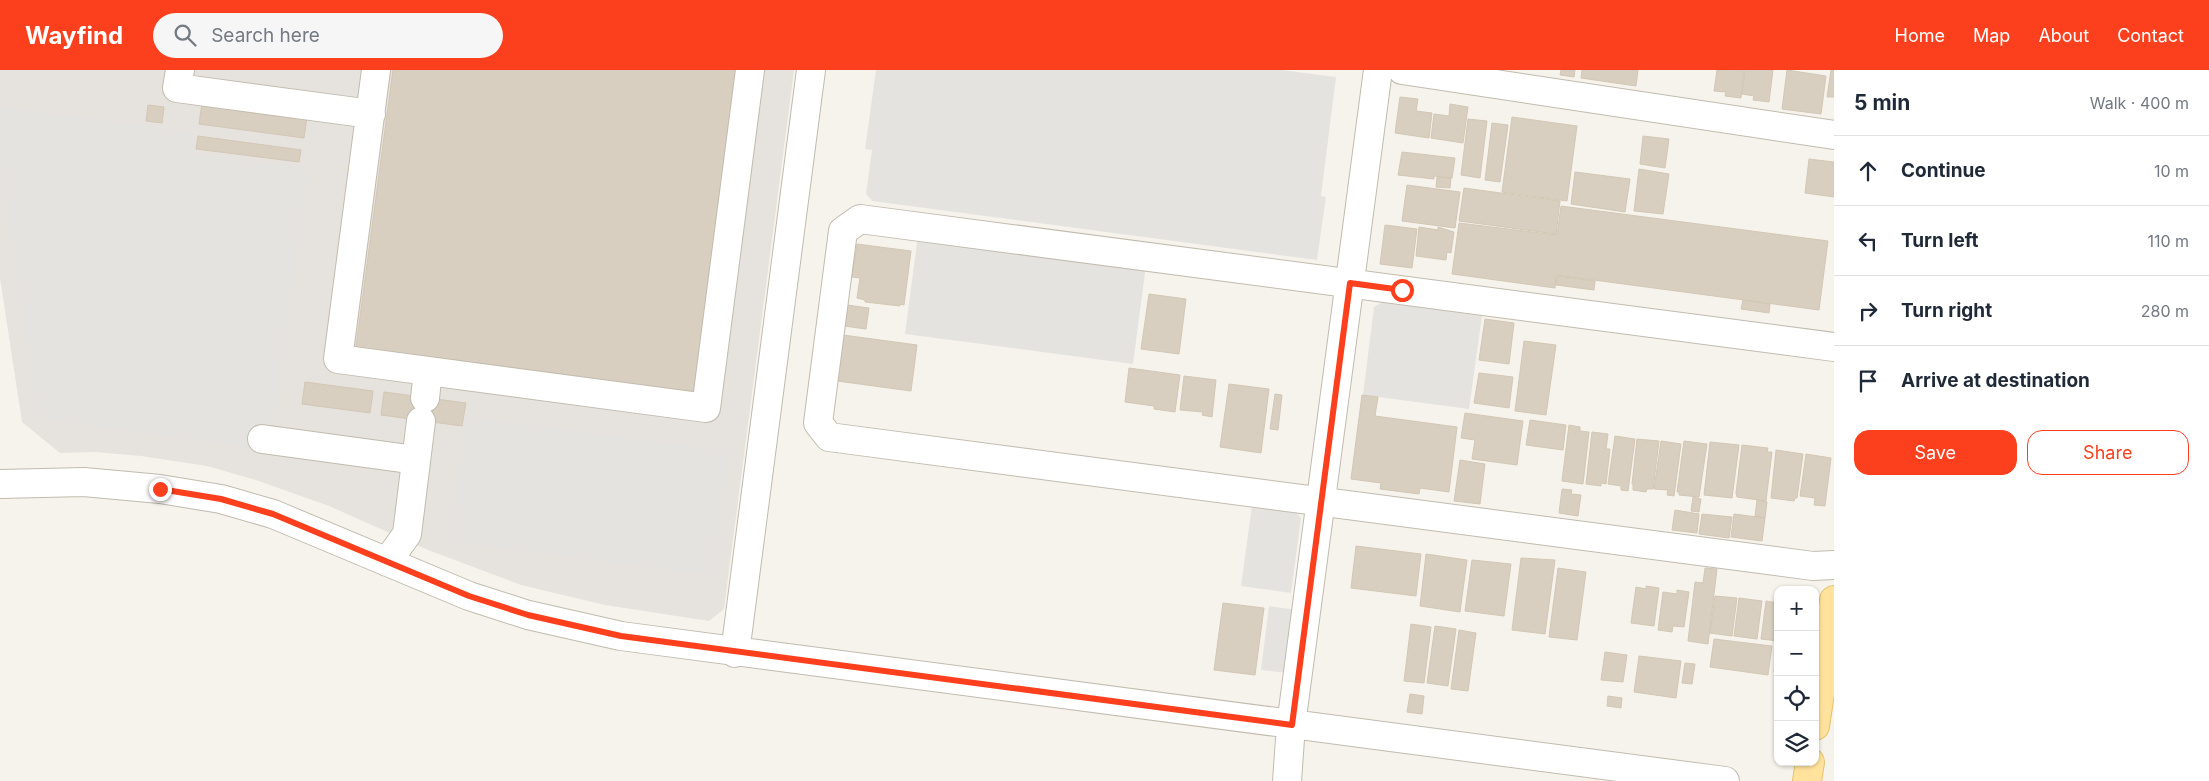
<!DOCTYPE html>
<meta charset="utf-8">
<style>
body{margin:0;font-family:Inter,sans-serif;background:#f6f6f7;color:#1f2937}
.controls{position:absolute;right:15px;bottom:15px;display:grid;overflow:hidden;border-radius:10px;box-shadow:0 1px 4px #0004}
.controls button{width:45px;height:45px;display:grid;place-items:center;padding:0;border:0;border-bottom:1px solid #e0e1e3;background:#fff;color:#1f2937;font:25px sans-serif}
.stop{position:absolute;width:15px;height:15px;margin:-11px;border:4px solid #fc3f1d;border-radius:50%;background:#fff}
.stop.end{background:#fc3f1d;border-color:#fff;box-shadow:0 1px 5px #0008}
.list{margin:0;padding:0;list-style:none}
h2{display:flex;justify-content:space-between;align-items:center;height:65px;margin:0;padding:0 20px;font-size:21px}
h2 small{font-size:16px;font-weight:400;color:#747a83}
.list li{display:grid;grid-template-columns:32px 1fr auto;gap:15px;align-items:center;box-sizing:border-box;height:70px;padding:0 20px;border-top:1px solid #e0e1e3}
.list b{display:block;font-size:19px;white-space:nowrap}
.list em{font-size:16px;font-style:normal;color:#747a83}
.actions{display:flex;gap:10px;padding:15px 20px}
.actions a{flex:1;padding:11px 0;border:1px solid #fc3f1d;border-radius:15px;text-align:center;font-size:18px;color:#fc3f1d}
.actions .main{background:#fc3f1d;color:#fff}
.icon{flex:none;width:28px;height:28px;fill:none;stroke:currentColor;stroke-width:2;stroke-linecap:round;stroke-linejoin:round}
.map{position:relative;flex:none;width:1834px;height:711px;overflow:hidden}
header{display:flex;align-items:center;gap:30px;box-sizing:border-box;height:70px;padding:0 25px;background:#fc3f1d;color:#fff}
header strong{font-size:24px}
nav{display:flex;gap:28px;margin-inline-start:auto;font-size:18px}
.search{width:350px;height:45px;background:#f6f6f7;display:flex;align-items:center;gap:12px;box-sizing:border-box;padding:0 18px;border-radius:28px;color:#747a83;font-size:19px}
main{display:flex}
aside{flex:1;background:#fff}
.map>svg:first-child{display:block}
.industrial{fill:#e6e2dd}
.parking{fill:#e5e3e0}
.building{fill:#d8cfc1;stroke:#d3c7b4}
.lines{fill:none;stroke-linecap:round;stroke-linejoin:round}
.minor-casing{stroke:#c2bbae;stroke-width:30}
.major-casing{stroke:#e6c16a;stroke-width:30}
.minor{stroke:#fff;stroke-width:28}
.major{stroke:#ffe39c;stroke-width:28}
.route{stroke:#fc3f1d;stroke-width:6}
</style>
<header>
<strong>Wayfind</strong>
<div class="search"><svg class="icon" aria-label="search" viewBox="0 0 24 24"><circle cx="10" cy="10" r="6"/><path d="M15 15l6 6"/></svg>Search here</div>
<nav><a>Home</a><a>Map</a><a>About</a><a>Contact</a></nav>
</header>
<main>
<div class="map">
<svg width="1834" height="711" viewBox="0 0 1834 711">
<rect width="100%" height="100%" fill="#f6f3ec"/>
<path class="industrial" d="M 0,0 L 794,0 L 724,539 L 709,551 L 605,535 L 521,515 L 428,480 L 329,436 L 256,410 L 207,396 L 141,386 L 95,382 L 60,383 L 22,352 L 0,208 Z"/>
<path class="parking" d="M 876,0 L 1281,0 L 1336,7 L 1321,126 L 1326,127 L 1317,190 L 872,131 L 866,124 L 872,80 L 865,79 Z
M 0,36 L 195,62 L 192,83 L 309,98 L 271,380 L 37,349 L 0,95 Z
M 918,165 L 1146,195 L 1133,294 L 905,264 Z
M 1382,232 L 1482,246 L 1469,339 L 1363,325 L 1374,237 Z
M 465,346 L 730,381 L 714,506 L 448,471 Z
M 1252,436 L 1295,441 L 1301,448 L 1291,523 L 1241,516 Z
M 1269,536 L 1297,540 L 1288,603 L 1261,600 Z"/>
<path class="building" d="M 393,0 L 741,0 L 699,322 L 356,277 Z
M 1561,0 L 1575,0 L 1574,7 L 1560,5 Z
M 1582,0 L 1638,0 L 1636,16 L 1581,8 Z
M 1717,0 L 1744,0 L 1741,28 L 1725,26 L 1726,22 L 1714,21 Z
M 1745,0 L 1773,0 L 1769,32 L 1753,30 L 1754,26 L 1742,24 Z
M 1787,0 L 1826,6 L 1821,44 L 1782,39 Z
M 1831,0 L 1834,0 L 1834,27 L 1827,27 Z
M 1400,27 L 1418,29 L 1416,41 L 1432,43 L 1429,68 L 1395,63 Z
M 202,33 L 307,47 L 304,68 L 199,54 Z
M 1450,34 L 1468,37 L 1463,73 L 1431,68 L 1434,44 L 1449,46 Z
M 148,35 L 164,37 L 162,53 L 146,51 Z
M 1512,47 L 1577,56 L 1567,131 L 1502,122 Z
M 1468,49 L 1487,51 L 1480,108 L 1461,105 Z
M 1492,53 L 1508,55 L 1500,112 L 1485,110 Z
M 198,66 L 301,80 L 299,92 L 196,79 Z
M 1643,66 L 1669,69 L 1665,98 L 1640,94 Z
M 1402,82 L 1455,88 L 1452,108 L 1434,106 L 1434,109 L 1398,105 Z
M 1809,89 L 1834,92 L 1834,127 L 1805,123 Z
M 1639,99 L 1669,104 L 1663,144 L 1634,141 Z
M 1575,102 L 1630,109 L 1625,142 L 1571,134 Z
M 1437,107 L 1451,108 L 1450,118 L 1436,117 Z
M 1407,115 L 1460,122 L 1455,158 L 1402,151 Z
M 1464,118 L 1560,131 L 1556,164 L 1459,151 Z
M 1561,136 L 1828,171 L 1819,240 L 1556,205 L 1555,218 L 1452,204 L 1459,153 L 1557,165 Z
M 1385,155 L 1417,159 L 1412,198 L 1380,194 Z
M 1419,157 L 1438,160 L 1438,157 L 1454,162 L 1451,183 L 1447,182 L 1446,190 L 1416,186 Z
M 857,174 L 911,181 L 904,235 L 900,234 L 900,236 L 865,232 L 865,230 L 857,228 L 860,208 L 852,207 Z
M 1557,206 L 1595,211 L 1594,220 L 1556,215 Z
M 1149,224 L 1186,229 L 1179,284 L 1141,279 Z
M 1743,230 L 1770,234 L 1769,243 L 1741,239 Z
M 847,235 L 869,238 L 866,259 L 844,256 Z
M 1485,249 L 1514,253 L 1509,294 L 1479,290 Z
M 843,265 L 917,275 L 911,321 L 837,311 Z
M 1524,271 L 1556,275 L 1546,345 L 1515,341 Z
M 1129,298 L 1180,305 L 1175,342 L 1154,339 L 1154,336 L 1125,332 Z
M 1479,303 L 1513,307 L 1509,338 L 1474,333 Z
M 1184,306 L 1216,310 L 1212,347 L 1202,345 L 1203,342 L 1180,340 Z
M 305,312 L 373,321 L 370,343 L 302,334 Z
M 1229,314 L 1269,319 L 1261,383 L 1220,377 Z
M 384,322 L 466,333 L 462,356 L 381,345 Z
M 1275,324 L 1282,325 L 1278,360 L 1270,359 Z
M 1362,325 L 1378,327 L 1375,346 L 1457,357 L 1449,422 L 1420,418 L 1419,424 L 1380,419 L 1381,413 L 1351,409 Z
M 1465,343 L 1523,351 L 1517,395 L 1472,389 L 1475,370 L 1461,368 Z
M 1530,350 L 1566,355 L 1563,380 L 1526,375 Z
M 1569,355 L 1580,357 L 1580,361 L 1589,362 L 1583,414 L 1562,411 Z
M 1592,362 L 1608,364 L 1606,379 L 1610,379 L 1606,414 L 1601,413 L 1601,416 L 1586,414 Z
M 1615,366 L 1635,369 L 1628,421 L 1621,420 L 1621,416 L 1608,414 Z
M 1637,369 L 1659,371 L 1653,419 L 1647,419 L 1646,422 L 1633,420 L 1633,414 L 1632,414 Z
M 1661,371 L 1681,374 L 1674,426 L 1667,425 L 1668,420 L 1654,419 Z
M 1684,371 L 1707,374 L 1699,427 L 1679,425 L 1679,422 L 1677,422 Z
M 1710,372 L 1739,375 L 1732,428 L 1704,425 Z
M 1742,375 L 1768,378 L 1767,382 L 1772,382 L 1766,431 L 1737,427 L 1736,423 Z
M 1776,380 L 1803,384 L 1797,428 L 1795,428 L 1794,431 L 1771,428 Z
M 1806,384 L 1831,388 L 1825,436 L 1814,435 L 1815,428 L 1800,426 Z
M 1460,390 L 1485,394 L 1480,434 L 1454,431 Z
M 1562,419 L 1572,420 L 1571,424 L 1581,425 L 1578,446 L 1559,443 Z
M 1693,427 L 1701,429 L 1699,442 L 1691,441 Z
M 1757,430 L 1767,432 L 1765,448 L 1755,446 Z
M 1675,440 L 1699,444 L 1697,463 L 1672,460 Z
M 1702,444 L 1732,447 L 1729,468 L 1699,464 Z
M 1734,444 L 1765,448 L 1762,471 L 1731,467 Z
M 1356,476 L 1421,484 L 1416,526 L 1351,518 Z
M 1426,484 L 1467,490 L 1460,542 L 1420,536 Z
M 1521,488 L 1555,490 L 1545,564 L 1512,560 Z
M 1472,490 L 1511,494 L 1504,546 L 1465,541 Z
M 1558,498 L 1586,502 L 1577,570 L 1549,567 Z
M 1705,498 L 1717,499 L 1708,574 L 1688,571 L 1695,512 L 1703,513 Z
M 1646,516 L 1659,518 L 1654,556 L 1631,553 L 1636,517 L 1646,519 Z
M 1677,520 L 1689,522 L 1684,557 L 1673,556 L 1672,562 L 1658,560 L 1663,522 L 1677,524 Z
M 1715,526 L 1737,528 L 1732,566 L 1710,563 Z
M 1739,528 L 1762,531 L 1757,569 L 1734,566 Z
M 1766,531 L 1778,533 L 1778,571 L 1761,569 Z
M 1223,533 L 1264,538 L 1255,605 L 1214,600 Z
M 1411,554 L 1431,557 L 1424,613 L 1404,611 Z
M 1435,556 L 1456,559 L 1448,616 L 1427,613 Z
M 1459,560 L 1476,563 L 1468,621 L 1451,619 Z
M 1714,569 L 1772,576 L 1768,605 L 1710,597 Z
M 1777,579 L 1778,580 L 1778,603 L 1774,602 Z
M 1605,582 L 1627,585 L 1623,612 L 1601,610 Z
M 1639,586 L 1681,591 L 1676,628 L 1634,622 Z
M 1685,593 L 1695,594 L 1692,614 L 1682,613 Z
M 1410,624 L 1424,626 L 1422,644 L 1407,642 Z
M 1608,626 L 1622,628 L 1621,638 L 1607,636 Z"/>
<g class="lines">
<defs>
<path id="minor" d="M 180,0 L 177,18 L 371,44
M 376,0 L 338,289 L 706,338 L 750,0
M 1402,0 L 1834,65
M 1834,277 L 860,149 L 843,161 L 818,353 L 829,367 L 1813,496 L 1834,495
M 425,328 L 428,301
M 262,369 L 416,390
M 0,414 L 84,412 L 160,419 L 221,429 L 273,444 L 469,526 L 528,545 L 621,566 L 1725,711
M 387,492 L 407,464 L 421,351
M 735,583 L 811,0
M 1287,711 L 1291,655 L 1378,0"/>
<path id="major" d="M 1815,656 L 1834,530
M 1807,711 L 1810,692"/>
</defs>
<use href="#minor" class="minor-casing"/>
<use href="#major" class="major-casing"/>
<use href="#minor" class="minor"/>
<use href="#major" class="major"/>
</g>
<g class="lines">
<path class="route" d="M 160,419 L 221,429 L 273,444 L 469,526 L 528,545 L 621,566 L 1292,655 L 1350,213 L 1402,220"/>
</g>
</svg>
<div class="controls">
<button>+</button>
<button>−</button>
<button><svg class="icon" aria-label="locate" viewBox="0 0 24 24"><circle cx="12" cy="12" r="6"/><path d="M12 2v4M12 18v4M2 12h4M18 12h4"/></svg></button>
<button><svg class="icon" aria-label="layers" viewBox="0 0 24 24"><path d="M12 4l9 5-9 5-9-5zM3 14l9 5 9-5"/></svg></button>
</div>
<div class="stop" style="left:1402px;top:220px"></div>
<div class="stop end" style="left:160px;top:419px"></div>
</div>
<aside>
<h2>5 min<small>Walk · 400 m</small></h2>
<ul class="list">
<li><svg class="icon" aria-label="ahead" viewBox="0 0 24 24"><path d="M12 20V5M6 11l6-6 6 6"/></svg><div><b>Continue</b></div><em>10 m</em></li>
<li><svg class="icon" aria-label="left" viewBox="0 0 24 24"><path d="M17 20v-9H6M10 6l-5 5 5 5"/></svg><div><b>Turn left</b></div><em>110 m</em></li>
<li><svg class="icon" aria-label="right" viewBox="0 0 24 24"><path d="M7 20v-9h11M14 6l5 5-5 5"/></svg><div><b>Turn right</b></div><em>280 m</em></li>
<li><svg class="icon" aria-label="arrive" viewBox="0 0 24 24"><path d="M6 21V4h12l-3 4 3 4H6"/></svg><div><b>Arrive at destination</b></div></li>
</ul>
<div class="actions"><a class="main">Save</a><a>Share</a></div>
</aside>
</main>
